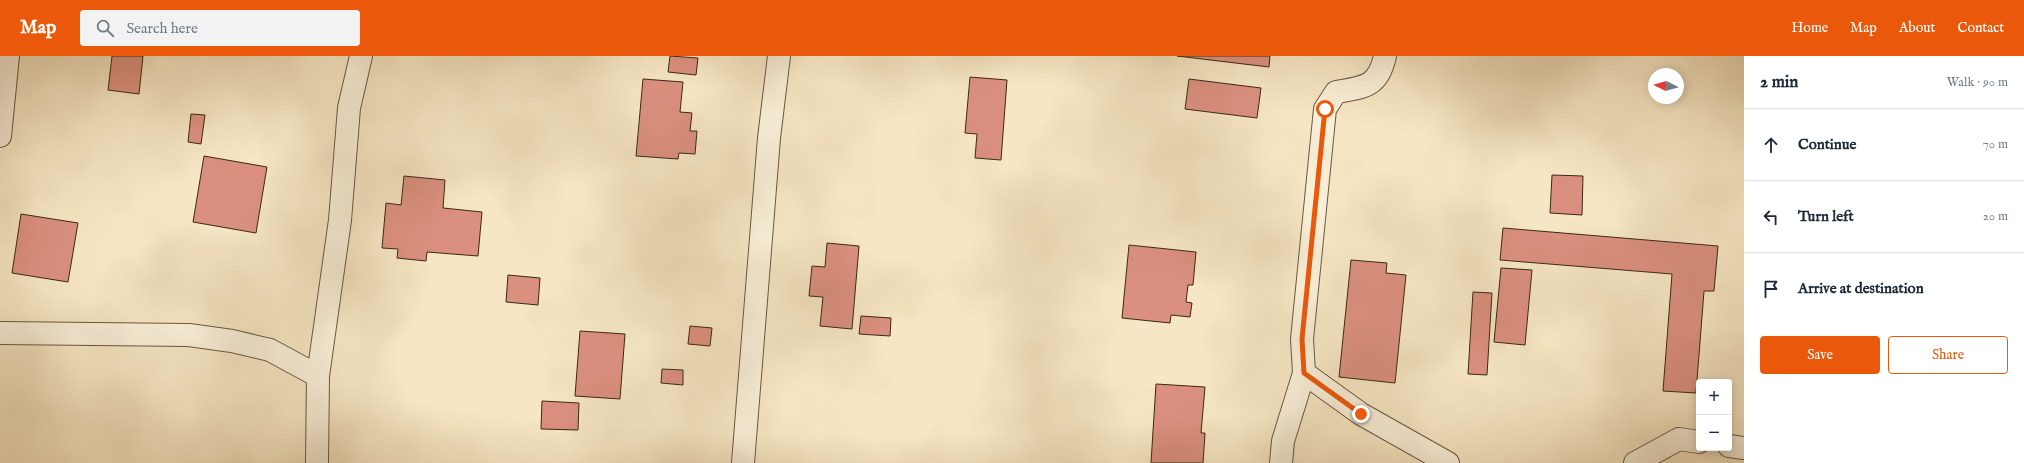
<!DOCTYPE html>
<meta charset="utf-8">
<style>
body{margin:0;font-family:"IM FELL English",serif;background:#f2f2f3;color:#1f2937}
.controls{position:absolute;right:12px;bottom:12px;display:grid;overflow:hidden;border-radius:4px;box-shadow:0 2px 10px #0003}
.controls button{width:36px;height:36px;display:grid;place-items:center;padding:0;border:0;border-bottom:1px solid #e0e1e3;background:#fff;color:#1f2937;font:20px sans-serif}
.compass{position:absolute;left:1648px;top:12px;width:36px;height:36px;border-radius:50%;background:#fff;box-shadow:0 2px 10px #0003;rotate:275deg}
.stop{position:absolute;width:12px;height:12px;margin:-9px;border:3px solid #ea580c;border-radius:50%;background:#fff}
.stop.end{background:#ea580c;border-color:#fff;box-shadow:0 1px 4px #0008}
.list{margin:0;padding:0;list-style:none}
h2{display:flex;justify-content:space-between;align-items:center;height:52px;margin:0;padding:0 16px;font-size:17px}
h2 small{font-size:13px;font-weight:400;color:#747a83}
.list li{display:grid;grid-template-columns:26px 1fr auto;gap:12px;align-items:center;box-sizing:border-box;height:72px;padding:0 16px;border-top:1px solid #e0e1e3}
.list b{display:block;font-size:15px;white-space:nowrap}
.list em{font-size:13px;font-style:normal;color:#747a83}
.actions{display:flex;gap:8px;padding:12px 16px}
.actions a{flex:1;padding:9px 0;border:1px solid #ea580c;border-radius:4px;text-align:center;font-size:14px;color:#ea580c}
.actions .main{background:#ea580c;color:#fff}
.icon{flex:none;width:22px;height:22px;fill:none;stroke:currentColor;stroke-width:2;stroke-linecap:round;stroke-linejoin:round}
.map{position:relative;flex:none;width:1744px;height:407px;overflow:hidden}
header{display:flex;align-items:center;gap:24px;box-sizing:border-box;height:56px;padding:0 20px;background:#ea580c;color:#fff}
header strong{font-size:19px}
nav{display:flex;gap:22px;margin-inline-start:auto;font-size:14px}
.search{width:280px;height:36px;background:#f2f2f3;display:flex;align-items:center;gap:10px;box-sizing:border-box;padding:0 14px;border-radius:4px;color:#747a83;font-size:15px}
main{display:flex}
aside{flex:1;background:#fff}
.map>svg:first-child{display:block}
.building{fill:#db907f;stroke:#392913}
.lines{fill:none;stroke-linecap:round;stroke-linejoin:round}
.minor-casing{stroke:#68583f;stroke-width:24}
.minor{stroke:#f9efd8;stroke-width:22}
.route{stroke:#ea580c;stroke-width:5}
</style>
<header>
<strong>Map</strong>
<div class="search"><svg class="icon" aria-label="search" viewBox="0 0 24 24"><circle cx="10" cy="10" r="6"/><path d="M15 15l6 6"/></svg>Search here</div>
<nav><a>Home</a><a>Map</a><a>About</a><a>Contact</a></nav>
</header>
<main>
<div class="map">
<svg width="1744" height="407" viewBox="0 0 1744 407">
<rect width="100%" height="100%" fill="#f6e6c3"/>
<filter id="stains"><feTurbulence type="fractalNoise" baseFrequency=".005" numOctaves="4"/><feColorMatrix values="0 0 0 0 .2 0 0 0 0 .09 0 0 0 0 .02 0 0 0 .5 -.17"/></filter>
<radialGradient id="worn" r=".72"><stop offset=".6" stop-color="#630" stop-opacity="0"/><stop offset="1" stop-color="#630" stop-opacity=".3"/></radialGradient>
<path class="building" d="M 112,0 L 143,0 L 139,38 L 108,34 Z
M 670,0 L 698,2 L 696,19 L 668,16 Z
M 1177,0 L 1270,0 L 1269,11 Z
M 970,21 L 1007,24 L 1001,104 L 975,102 L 977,78 L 965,77 Z
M 643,23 L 683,26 L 680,56 L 692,57 L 690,75 L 697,75 L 695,98 L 679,97 L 678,103 L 636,100 Z
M 1189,23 L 1261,32 L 1257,62 L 1185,53 Z
M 191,58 L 205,59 L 201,88 L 188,86 Z
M 204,100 L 267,111 L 256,177 L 193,166 Z
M 1552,119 L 1583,120 L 1582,159 L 1550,157 Z
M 404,120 L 445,124 L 443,152 L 482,156 L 478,200 L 427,196 L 426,205 L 397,202 L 398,193 L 382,192 L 386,147 L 401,149 Z
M 21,158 L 78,167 L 68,226 L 12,217 Z
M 1503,172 L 1718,190 L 1714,235 L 1704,235 L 1696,337 L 1663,335 L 1672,218 L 1500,204 Z
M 827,187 L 859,190 L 852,273 L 820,270 L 823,241 L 809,240 L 812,210 L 825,211 Z
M 1129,189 L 1196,196 L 1193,229 L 1188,229 L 1186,246 L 1192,247 L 1190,261 L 1171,259 L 1170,267 L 1122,262 Z
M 1351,204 L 1387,207 L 1386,217 L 1406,219 L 1395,327 L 1339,321 Z
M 1501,212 L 1532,214 L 1525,289 L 1494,286 Z
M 508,219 L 540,222 L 538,249 L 506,246 Z
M 1473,236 L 1492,237 L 1487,319 L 1468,318 Z
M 861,260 L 891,262 L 890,280 L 859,278 Z
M 690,270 L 712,272 L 710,290 L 688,288 Z
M 580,275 L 625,278 L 620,343 L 575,340 Z
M 662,313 L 683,314 L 683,329 L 661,327 Z
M 1156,328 L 1205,331 L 1201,377 L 1205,377 L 1203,407 L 1151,407 Z
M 542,345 L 579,347 L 578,374 L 541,373 Z"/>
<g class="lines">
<defs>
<path id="minor" d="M 0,80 L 8,0
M 0,277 L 189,279 L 232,285 L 270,294 L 318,320
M 1304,317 L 1361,358 L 1448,407
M 1729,390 L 1744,392
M 317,407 L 318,320 L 340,164 L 349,52 L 361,0
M 743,407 L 769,82 L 779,0
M 1281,407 L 1283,385 L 1304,317 L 1302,283 L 1325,53 L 1336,36 C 1365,31 1378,31 1385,0
M 1635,407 L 1679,383 L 1699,386"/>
</defs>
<use href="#minor" class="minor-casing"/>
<use href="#minor" class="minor"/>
</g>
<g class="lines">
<path class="route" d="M 1325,53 L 1302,283 L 1304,317 L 1361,358"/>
</g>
<rect width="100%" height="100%" filter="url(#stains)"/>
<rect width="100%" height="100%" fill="url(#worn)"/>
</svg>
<div class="controls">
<button>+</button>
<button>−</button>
</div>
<svg class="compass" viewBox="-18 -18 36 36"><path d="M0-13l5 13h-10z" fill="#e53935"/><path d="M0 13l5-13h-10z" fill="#747a83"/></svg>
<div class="stop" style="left:1325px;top:53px"></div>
<div class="stop end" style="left:1361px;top:358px"></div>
</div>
<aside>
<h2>2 min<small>Walk · 90 m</small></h2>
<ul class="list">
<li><svg class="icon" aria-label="ahead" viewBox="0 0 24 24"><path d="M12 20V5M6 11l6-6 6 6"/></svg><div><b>Continue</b></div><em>70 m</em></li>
<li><svg class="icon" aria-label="left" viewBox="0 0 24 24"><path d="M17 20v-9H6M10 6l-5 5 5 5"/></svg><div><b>Turn left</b></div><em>20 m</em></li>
<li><svg class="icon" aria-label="arrive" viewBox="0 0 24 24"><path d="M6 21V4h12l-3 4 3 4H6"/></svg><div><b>Arrive at destination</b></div></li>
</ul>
<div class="actions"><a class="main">Save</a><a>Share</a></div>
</aside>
</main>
